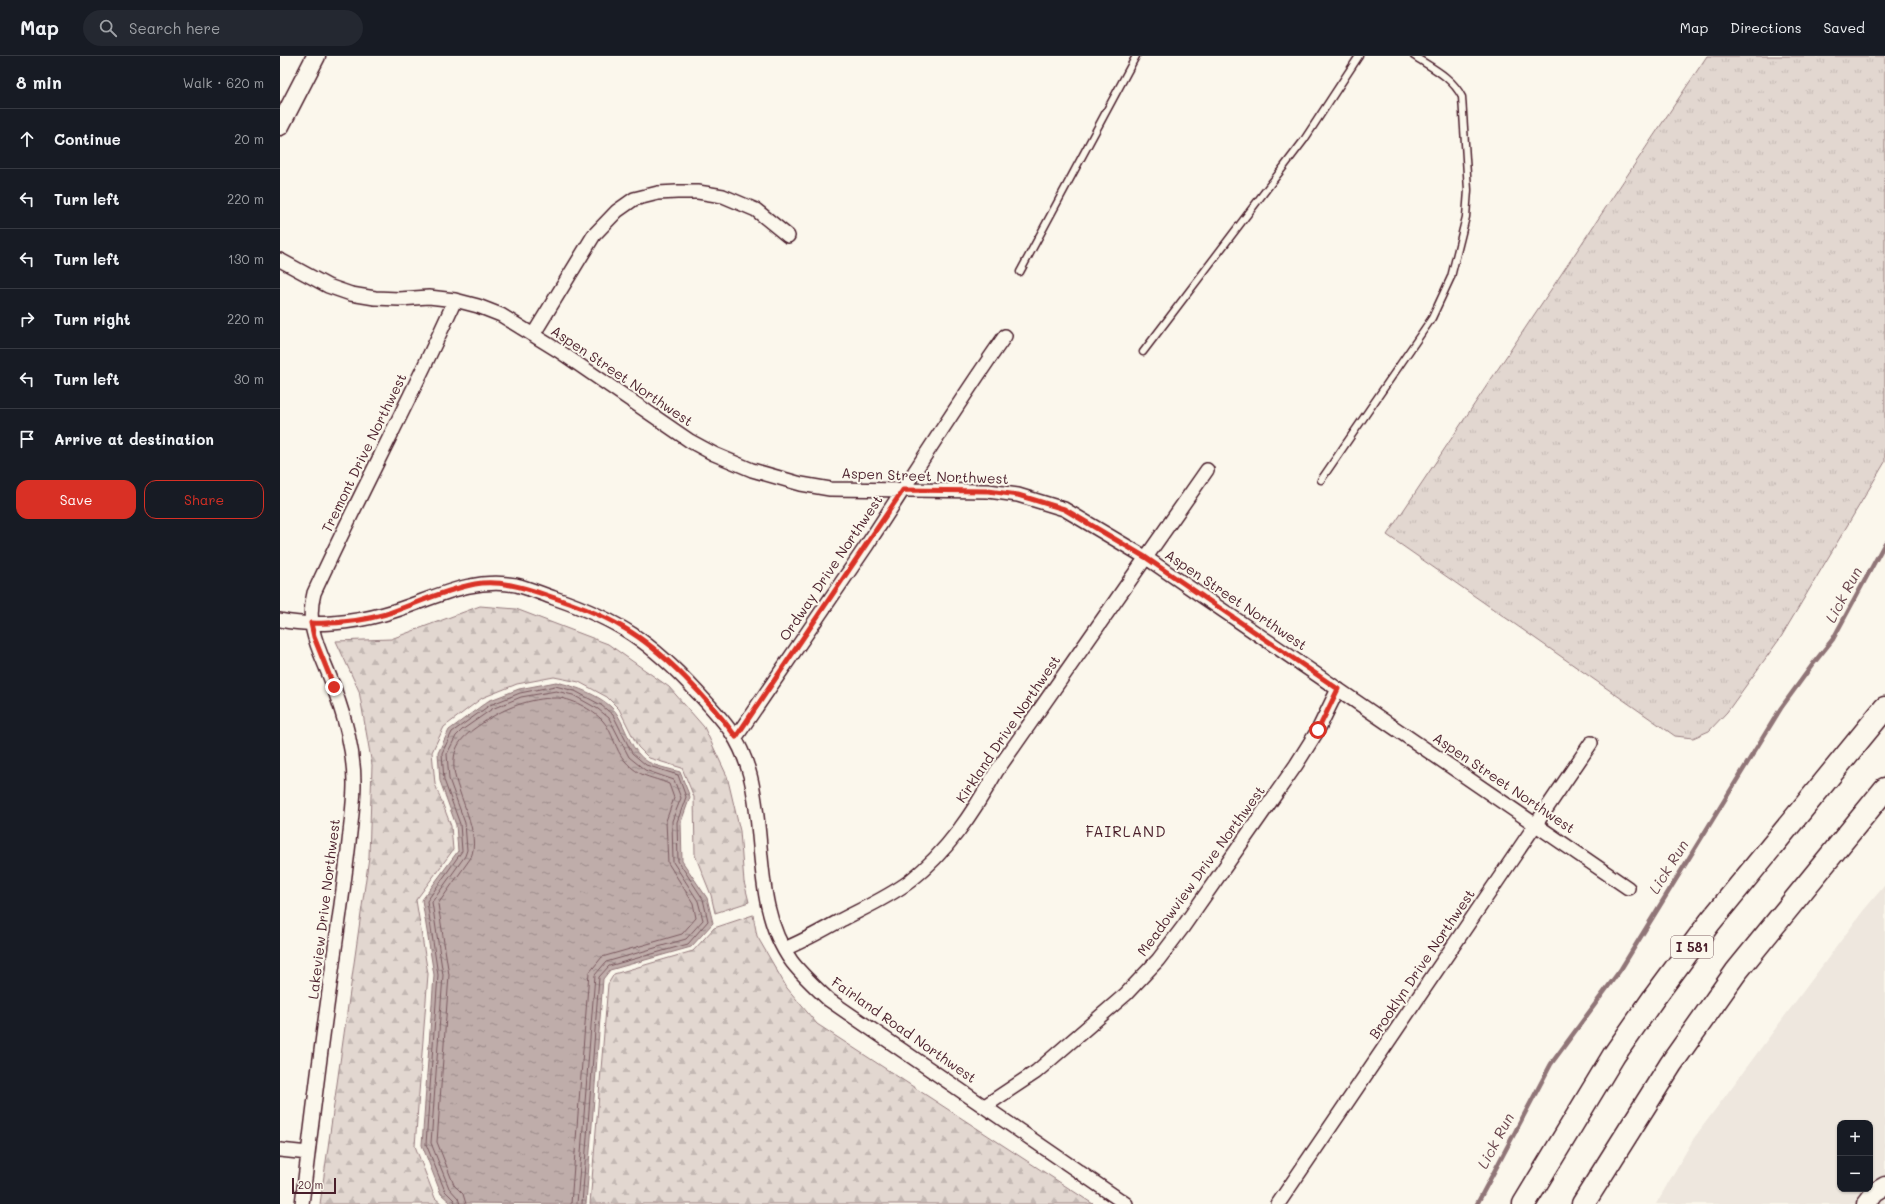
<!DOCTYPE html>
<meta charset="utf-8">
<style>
body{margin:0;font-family:Mali,sans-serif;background:#242831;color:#f1f3f6}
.controls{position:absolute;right:12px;bottom:12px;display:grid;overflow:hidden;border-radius:8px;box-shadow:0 1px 3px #0004}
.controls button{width:36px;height:36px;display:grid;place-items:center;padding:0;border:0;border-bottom:1px solid #363941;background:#171b24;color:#f1f3f6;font:20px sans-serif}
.scale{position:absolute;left:12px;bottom:10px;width:44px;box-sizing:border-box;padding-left:4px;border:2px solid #4a1f2b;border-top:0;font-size:11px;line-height:14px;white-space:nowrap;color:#4a1f2b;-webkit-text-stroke:3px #fbf7ec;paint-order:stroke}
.stop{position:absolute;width:12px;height:12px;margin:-9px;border:3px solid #d93025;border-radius:50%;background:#fff}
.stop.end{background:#d93025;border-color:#fff;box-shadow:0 1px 4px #0008}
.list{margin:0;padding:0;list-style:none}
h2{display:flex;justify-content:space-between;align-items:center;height:52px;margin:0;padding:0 16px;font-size:17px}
h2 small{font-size:13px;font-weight:400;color:#9ea1a6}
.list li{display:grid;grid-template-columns:26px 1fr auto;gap:12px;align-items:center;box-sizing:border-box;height:60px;padding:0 16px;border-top:1px solid #363941}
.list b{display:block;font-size:15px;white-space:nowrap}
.list em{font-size:13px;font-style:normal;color:#9ea1a6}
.actions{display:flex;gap:8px;padding:12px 16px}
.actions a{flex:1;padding:9px 0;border:1px solid #d93025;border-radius:12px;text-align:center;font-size:14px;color:#d93025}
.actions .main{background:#d93025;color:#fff}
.icon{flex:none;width:22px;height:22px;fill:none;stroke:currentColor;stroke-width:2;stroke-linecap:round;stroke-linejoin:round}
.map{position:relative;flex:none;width:1605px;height:1148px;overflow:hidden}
header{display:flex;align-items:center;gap:24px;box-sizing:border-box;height:56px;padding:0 20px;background:#171b24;border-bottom:1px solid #363941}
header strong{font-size:19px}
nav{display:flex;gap:22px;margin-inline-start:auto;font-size:14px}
.search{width:280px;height:36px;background:#242831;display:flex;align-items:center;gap:10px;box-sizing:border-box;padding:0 14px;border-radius:22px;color:#9ea1a6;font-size:15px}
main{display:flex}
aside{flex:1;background:#171b24}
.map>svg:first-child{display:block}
.built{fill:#eee7de;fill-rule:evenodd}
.grass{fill:url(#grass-tufts);stroke:#967b7e}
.forest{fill:url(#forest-firs);stroke:#967b7e}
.water{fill:url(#water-ripples);stroke:#907477}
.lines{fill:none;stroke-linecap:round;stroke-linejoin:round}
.shore{stroke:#79585e;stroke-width:1}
.stream{stroke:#907477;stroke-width:4.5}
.lane-casing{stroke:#4a1f2b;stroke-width:9}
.street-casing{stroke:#4a1f2b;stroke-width:16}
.secondary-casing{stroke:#4a1f2b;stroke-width:21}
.highway-casing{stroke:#4a1f2b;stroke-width:25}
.lane{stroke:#fbf7ec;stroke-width:6}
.street{stroke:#fbf7ec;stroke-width:13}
.secondary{stroke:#fbf7ec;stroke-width:18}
.highway{stroke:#fbf7ec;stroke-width:22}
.route{stroke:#d93025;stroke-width:5}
.labels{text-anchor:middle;stroke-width:4;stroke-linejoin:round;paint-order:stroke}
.shield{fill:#fbf7ec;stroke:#7f6065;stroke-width:1}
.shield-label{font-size:13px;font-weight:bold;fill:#4a1f2b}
.street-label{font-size:14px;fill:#4a1f2b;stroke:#fbf7ec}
.water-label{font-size:15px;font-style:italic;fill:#6d4a51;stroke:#fbf7ec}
.neighbourhood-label{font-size:15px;letter-spacing:1px;fill:#4a1f2b;stroke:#fbf7ec}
</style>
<header>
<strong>Map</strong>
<div class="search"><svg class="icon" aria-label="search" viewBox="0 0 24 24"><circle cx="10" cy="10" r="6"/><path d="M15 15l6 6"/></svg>Search here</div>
<nav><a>Map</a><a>Directions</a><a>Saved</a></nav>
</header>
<main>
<aside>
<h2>8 min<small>Walk · 620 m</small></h2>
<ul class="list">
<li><svg class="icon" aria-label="ahead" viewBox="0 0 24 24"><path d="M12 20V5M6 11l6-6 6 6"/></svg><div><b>Continue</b></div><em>20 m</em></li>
<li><svg class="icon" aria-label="left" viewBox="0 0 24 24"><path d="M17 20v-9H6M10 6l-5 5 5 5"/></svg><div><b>Turn left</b></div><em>220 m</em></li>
<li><svg class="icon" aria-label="left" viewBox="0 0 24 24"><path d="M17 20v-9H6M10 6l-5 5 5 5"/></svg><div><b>Turn left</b></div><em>130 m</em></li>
<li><svg class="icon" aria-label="right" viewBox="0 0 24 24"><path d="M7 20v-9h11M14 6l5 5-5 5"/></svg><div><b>Turn right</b></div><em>220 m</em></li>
<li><svg class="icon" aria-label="left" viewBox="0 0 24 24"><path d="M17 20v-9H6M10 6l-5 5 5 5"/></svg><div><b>Turn left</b></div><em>30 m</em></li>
<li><svg class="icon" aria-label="arrive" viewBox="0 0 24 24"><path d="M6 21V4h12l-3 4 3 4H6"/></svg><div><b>Arrive at destination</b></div></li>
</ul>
<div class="actions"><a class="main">Save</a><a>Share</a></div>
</aside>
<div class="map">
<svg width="1605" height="1148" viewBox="0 0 1605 1148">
<defs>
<pattern id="grass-tufts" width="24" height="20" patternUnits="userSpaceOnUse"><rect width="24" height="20" fill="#e2d7d0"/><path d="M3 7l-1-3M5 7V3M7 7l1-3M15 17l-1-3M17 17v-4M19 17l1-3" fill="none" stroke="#c3b8b3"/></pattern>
<pattern id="forest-firs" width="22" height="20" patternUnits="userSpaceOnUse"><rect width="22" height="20" fill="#e2d7d0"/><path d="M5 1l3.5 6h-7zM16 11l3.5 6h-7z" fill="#c3b8b3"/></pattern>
<pattern id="water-ripples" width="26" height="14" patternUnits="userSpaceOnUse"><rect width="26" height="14" fill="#bfadaa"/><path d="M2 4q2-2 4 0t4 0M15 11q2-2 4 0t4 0" fill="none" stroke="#9d8c8b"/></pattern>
</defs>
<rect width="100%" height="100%" fill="#fbf7ec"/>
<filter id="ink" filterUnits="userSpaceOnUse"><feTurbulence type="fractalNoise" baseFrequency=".025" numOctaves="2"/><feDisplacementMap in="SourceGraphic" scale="8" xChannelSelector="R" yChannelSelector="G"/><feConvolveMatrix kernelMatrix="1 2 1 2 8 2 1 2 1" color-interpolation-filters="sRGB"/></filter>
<g filter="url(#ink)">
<path class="built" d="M 1605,829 L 1605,1148 L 1376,1148 L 1414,1082 L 1583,855 ZM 1560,1067 L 1590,1067 L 1590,1133 L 1560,1133 Z"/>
<path class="grass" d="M 1427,0 L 1605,0 L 1605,406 L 1501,581 L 1447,656 L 1429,675 L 1413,682 L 1395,680 L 1107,479 Z"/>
<path class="forest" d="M 200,550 L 236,553 L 328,588 L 389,631 L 424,671 L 447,720 L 460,775 L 464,826 L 469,846 L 435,857 L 431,839 L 415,799 L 414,741 L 402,712 L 369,702 L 358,691 L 339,653 L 327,641 L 299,626 L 274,621 L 237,628 L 202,642 L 164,671 L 152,696 L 155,728 L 171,770 L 173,794 L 136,844 L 148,918 L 135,1090 L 155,1142 L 162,1148 L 40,1148 L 89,801 L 92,709 L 79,635 L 56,585 L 111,583 Z
M 473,859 L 477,880 L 507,932 L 537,968 L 813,1148 L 310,1148 L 328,928 L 334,918 L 413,895 L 434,872 Z"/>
<path class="water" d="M 276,626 C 295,630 326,641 337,658 C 347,674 351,696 368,706 C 377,711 391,713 400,716 L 410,741 L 401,766 L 402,805 L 427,842 L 433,867 L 411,891 L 330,914 L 323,923 L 306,1148 L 171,1147 L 161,1138 L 142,1089 L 154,919 L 142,844 L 178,795 L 176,769 L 160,725 L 158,697 L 169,674 L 208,645 L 239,633 Z"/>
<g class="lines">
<path class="shore" d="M 175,1148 L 174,1144 L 165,1135 L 146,1088 L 158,919 L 147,845 L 182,795 L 180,768 L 164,724 L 162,697 L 172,676 L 210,649 L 240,637 L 275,630 L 295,635 L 321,649 L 333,659 L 352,697 L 366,709 L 398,719 L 406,741 L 397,766 L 398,805 L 423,843 L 428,865 L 408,888 L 329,910 L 319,921 L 302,1148
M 180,1148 L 178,1142 L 169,1132 L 151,1087 L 163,919 L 152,846 L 185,800 L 187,794 L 185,767 L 169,723 L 167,698 L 176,680 L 182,674 L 212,653 L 241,641 L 276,635 L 293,639 L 318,653 L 329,662 L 349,701 L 365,714 L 394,724 L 401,742 L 392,765 L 393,806 L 418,845 L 423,864 L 406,883 L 326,906 L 315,919 L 297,1148
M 186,1148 L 183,1138 L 174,1129 L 157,1086 L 169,919 L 158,848 L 190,803 C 203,779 176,738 174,713 C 172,687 185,679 204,666 C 224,652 251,642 275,642 C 290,641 313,654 323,665 C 333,676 335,694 345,705 C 360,722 371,720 389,728 L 394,742 L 386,765 L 388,807 L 413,847 L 416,862 L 402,878 L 322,901 L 309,917 L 291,1148"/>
<path class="stream" d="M 1197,1148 L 1271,1008 L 1341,913 L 1501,652 L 1533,608 L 1553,583 L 1605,487"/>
<defs>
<path id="lane" d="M 740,216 L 856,0
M 863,296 L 1024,84 L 1079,0
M 1041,424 L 1152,262 L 1171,221 L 1186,161 L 1188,134 L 1182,41 C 1172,21 1152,12 1134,0"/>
<path id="street" d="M 0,204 L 48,230 L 71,238 L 95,242 L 119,243 L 149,241 L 175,244 L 198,250 L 221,259 L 279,295 L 410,385 L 434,398 L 472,414 L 521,428 L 550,433 L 708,435 L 738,439 L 784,453 L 865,501 L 1348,832
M 253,279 L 314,179 L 337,155 L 354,143 L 378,137 L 397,136 L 418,136 L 443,140 L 476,154 L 508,180
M 0,564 C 33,571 72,567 104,558 C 148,546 188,520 236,529 C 249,532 262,538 274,542 C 339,564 371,586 417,636 C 443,664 460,681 470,719 C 486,780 473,853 512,906 C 523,920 536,932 549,944 L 846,1148
M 456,681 C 499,617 544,553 587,489 C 633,419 677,348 725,280
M 504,893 C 524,885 543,874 561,864 C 584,852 609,841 630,825 C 667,796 693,757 716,716 L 927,414
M 705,1050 L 756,1016 L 846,938 L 878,904 L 903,871 L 1016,709 L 1038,674 L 1058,633
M 0,1094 L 28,1097
M 22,1148 C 31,1073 40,997 51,922 C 57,876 64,831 69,786 C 71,766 74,746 74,727 C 74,694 65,663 54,632 C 43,599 24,574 34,537 C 79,439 131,343 175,244
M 998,1148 L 1311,687"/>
<path id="secondary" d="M 0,70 L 36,0
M 1586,1148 L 1595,1136 L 1605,1130"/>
<path id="highway" d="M 1244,1148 L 1334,999 L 1373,943 L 1430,866 L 1605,652
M 1303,1148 L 1391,1008 L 1456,916 L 1605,733"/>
</defs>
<use href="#lane" class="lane-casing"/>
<use href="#street" class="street-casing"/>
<use href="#secondary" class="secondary-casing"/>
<use href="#highway" class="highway-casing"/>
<use href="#lane" class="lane"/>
<use href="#street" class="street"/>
<use href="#secondary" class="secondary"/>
<use href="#highway" class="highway"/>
</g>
</g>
<g class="lines" filter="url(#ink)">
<path class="route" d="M 54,631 L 34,581 L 31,567 C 55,568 82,565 106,558 C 135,548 164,534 195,528 C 219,524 243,531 266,539 C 293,548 319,557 344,572 C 383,594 430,645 456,681 L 623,434 L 708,435 L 738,439 L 784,453 L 865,501 L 1058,633 L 1038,674"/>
</g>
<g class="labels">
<rect class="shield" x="1391" y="880" width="42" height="22" rx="3"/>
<g class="shield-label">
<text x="1412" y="896">I 581</text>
</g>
<g class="street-label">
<text transform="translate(342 320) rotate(34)" y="5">Aspen Street Northwest</text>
<text transform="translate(84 397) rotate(-64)" y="5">Tremont Drive Northwest</text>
<text transform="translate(645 420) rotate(2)" y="5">Aspen Street Northwest</text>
<text transform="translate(551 512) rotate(-56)" y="5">Ordway Drive Northwest</text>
<text transform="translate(956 544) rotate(34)" y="5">Aspen Street Northwest</text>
<text transform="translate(728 673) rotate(-56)" y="5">Kirkland Drive Northwest</text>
<text transform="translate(1224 727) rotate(34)" y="5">Aspen Street Northwest</text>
<text transform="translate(921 815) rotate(-54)" y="5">Meadowview Drive Northwest</text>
<text transform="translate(44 853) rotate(-83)" y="5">Lakeview Drive Northwest</text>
<text transform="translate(1142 908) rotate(-56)" y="5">Brooklyn Drive Northwest</text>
<text transform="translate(624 974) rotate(35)" y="5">Fairland Road Northwest</text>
</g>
<g class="water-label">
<text transform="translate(1564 539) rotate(-62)" y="5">Lick Run</text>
<text transform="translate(1389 811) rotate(-58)" y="5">Lick Run</text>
<text transform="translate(1216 1085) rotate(-62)" y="5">Lick Run</text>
</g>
<g class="neighbourhood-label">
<text x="846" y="781">FAIRLAND</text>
</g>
</g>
</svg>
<div class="controls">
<button>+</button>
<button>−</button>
</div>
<div class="scale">20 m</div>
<div class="stop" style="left:1038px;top:674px"></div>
<div class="stop end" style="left:54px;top:631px"></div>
</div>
</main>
